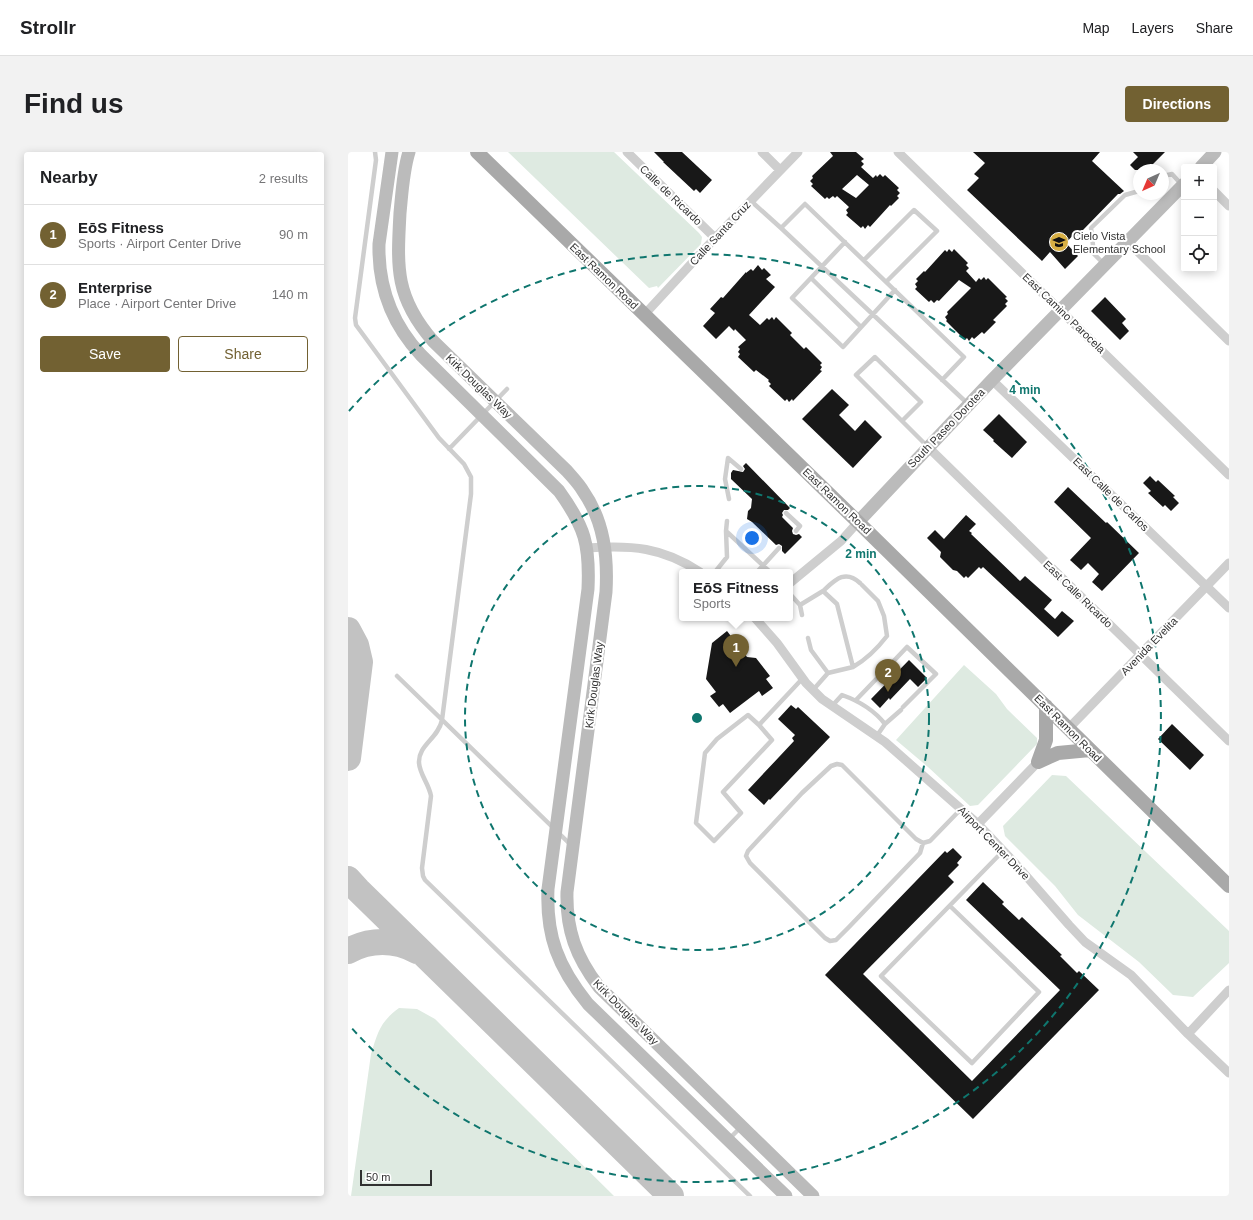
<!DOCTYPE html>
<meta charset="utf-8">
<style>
body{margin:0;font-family:Helvetica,sans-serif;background:#f2f2f2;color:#202124}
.controls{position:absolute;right:12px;top:12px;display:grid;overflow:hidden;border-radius:4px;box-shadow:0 2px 10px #0003}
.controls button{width:36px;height:36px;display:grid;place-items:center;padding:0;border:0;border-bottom:1px solid #e0e0e0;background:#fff;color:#202124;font:20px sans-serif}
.compass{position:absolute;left:785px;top:12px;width:36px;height:36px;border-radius:50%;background:#fff;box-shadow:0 2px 10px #0003;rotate:224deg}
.scale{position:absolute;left:12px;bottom:10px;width:72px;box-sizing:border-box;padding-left:4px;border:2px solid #313131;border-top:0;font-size:11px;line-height:14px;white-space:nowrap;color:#313131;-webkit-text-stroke:3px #fff;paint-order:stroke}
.you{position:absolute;left:404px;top:386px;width:14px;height:14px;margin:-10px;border:3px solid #fff;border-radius:50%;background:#1a73e8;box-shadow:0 0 0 6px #1a73e833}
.badge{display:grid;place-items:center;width:26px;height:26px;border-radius:50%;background:#726132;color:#fff;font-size:13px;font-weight:700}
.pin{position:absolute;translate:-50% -33px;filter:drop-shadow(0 1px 2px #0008)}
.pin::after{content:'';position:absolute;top:21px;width:14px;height:12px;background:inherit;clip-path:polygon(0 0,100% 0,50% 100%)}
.popup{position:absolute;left:331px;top:417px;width:114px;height:52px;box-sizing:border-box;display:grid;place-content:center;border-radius:4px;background:#fff;filter:drop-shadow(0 1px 3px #0005);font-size:13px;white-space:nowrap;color:#757577}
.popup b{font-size:15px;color:#202124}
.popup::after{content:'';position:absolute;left:50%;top:100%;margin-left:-8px;border:8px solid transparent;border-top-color:#fff}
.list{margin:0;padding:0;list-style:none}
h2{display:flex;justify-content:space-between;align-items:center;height:52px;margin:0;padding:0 16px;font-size:17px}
h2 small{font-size:13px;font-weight:400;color:#757577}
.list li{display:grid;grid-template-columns:26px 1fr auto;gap:12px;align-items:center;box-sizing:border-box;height:60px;padding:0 16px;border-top:1px solid #e0e0e0}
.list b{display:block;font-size:15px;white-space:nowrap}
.list p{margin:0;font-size:13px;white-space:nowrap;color:#757577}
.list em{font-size:13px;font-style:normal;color:#757577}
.actions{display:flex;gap:8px;padding:12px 16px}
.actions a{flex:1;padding:9px 0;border:1px solid #726132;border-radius:4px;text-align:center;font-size:14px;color:#726132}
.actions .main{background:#726132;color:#fff}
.icon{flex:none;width:22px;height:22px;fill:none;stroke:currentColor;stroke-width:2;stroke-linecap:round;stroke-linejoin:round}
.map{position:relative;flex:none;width:881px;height:1044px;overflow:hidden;border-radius:4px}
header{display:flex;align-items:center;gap:24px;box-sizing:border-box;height:56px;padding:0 20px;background:#fff;border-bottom:1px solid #e0e0e0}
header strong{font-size:19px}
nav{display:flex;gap:22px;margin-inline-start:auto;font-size:14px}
.intro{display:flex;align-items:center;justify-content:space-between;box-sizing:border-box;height:96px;padding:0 24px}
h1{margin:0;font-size:28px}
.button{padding:10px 18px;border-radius:4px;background:#726132;color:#fff;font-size:14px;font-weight:700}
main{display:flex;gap:24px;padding:0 24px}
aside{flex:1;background:#fff;border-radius:4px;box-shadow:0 2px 10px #0003}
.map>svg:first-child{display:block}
.green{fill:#deeae1}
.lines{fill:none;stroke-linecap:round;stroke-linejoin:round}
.taxiway{stroke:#c2c2c2;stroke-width:26}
.building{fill:#181818;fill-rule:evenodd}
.lane{stroke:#cecece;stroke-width:4.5}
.street{stroke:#cecece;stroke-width:9}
.secondary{stroke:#bbb;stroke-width:13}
.primary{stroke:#a9a9a9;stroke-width:14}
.ring{fill:none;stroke:#0f766e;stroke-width:2;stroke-dasharray:7 5}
.labels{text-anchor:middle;stroke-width:4;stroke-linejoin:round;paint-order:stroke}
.street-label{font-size:11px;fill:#313131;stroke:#fff}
.poi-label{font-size:11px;fill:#313131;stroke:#fff;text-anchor:start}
.centre{fill:#0f766e;stroke:#fff;stroke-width:2}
.ring-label{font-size:12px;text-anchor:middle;font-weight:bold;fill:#0f766e;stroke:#fff;stroke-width:4;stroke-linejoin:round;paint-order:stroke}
</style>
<header>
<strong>Strollr</strong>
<nav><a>Map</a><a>Layers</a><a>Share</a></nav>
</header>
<div class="intro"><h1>Find us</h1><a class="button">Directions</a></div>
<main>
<aside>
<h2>Nearby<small>2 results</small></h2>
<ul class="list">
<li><span class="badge">1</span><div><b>EōS Fitness</b><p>Sports · Airport Center Drive</p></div><em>90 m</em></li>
<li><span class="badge">2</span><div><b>Enterprise</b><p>Place · Airport Center Drive</p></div><em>140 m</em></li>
</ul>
<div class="actions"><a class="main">Save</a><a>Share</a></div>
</aside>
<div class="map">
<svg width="881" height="1044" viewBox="0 0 881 1044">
<rect width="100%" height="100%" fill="#fff"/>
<path class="green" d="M 160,0 L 266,0 L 351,81 L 354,85 L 353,92 L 310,136 L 309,134 L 301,136 Z
M 616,513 L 648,542 L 659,557 L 689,586 L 689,592 L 630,653 L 622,654 L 580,615 L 548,588 Z
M 704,623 L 718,624 L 881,779 L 881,811 L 845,845 L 825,843 L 791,810 L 730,763 L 707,734 L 657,684 L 655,674 Z
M 51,856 L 69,857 L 87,867 L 266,1044 L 3,1044 L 23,902 C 30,880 32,870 51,856 Z"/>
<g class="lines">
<path class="taxiway" d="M 0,478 L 8,493 L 12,510 L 0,606
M 0,727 L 10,738 L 323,1044
M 0,799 C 22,787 47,787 69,799"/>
</g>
<path class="building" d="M 306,0 L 334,0 L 364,28 L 352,41 L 348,37 L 346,39 L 315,10 L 316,10 Z
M 482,0 L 508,0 L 516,7 L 513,9 L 516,12 L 513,15 L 525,26 L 528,23 L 529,25 L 532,22 L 535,25 L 537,23 L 551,36 L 549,38 L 552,41 L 549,44 L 551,46 L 543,54 L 542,53 L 522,75 L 520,73 L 517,77 L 515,74 L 513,76 L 498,63 L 500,61 L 498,58 L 501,55 L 489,44 L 487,46 L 485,44 L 481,47 L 479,45 L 477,47 L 463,34 L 465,32 L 462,29 L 465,26 L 464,24 L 485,4 ZM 509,23 L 521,33 L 508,46 L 494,37 Z
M 625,0 L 752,0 L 744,9 L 776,39 L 772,42 L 770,42 L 735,78 L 735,81 L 732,84 L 726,82 L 718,91 L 730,104 L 717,117 L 702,100 L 694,109 L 619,38 L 631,26 L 626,22 L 637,11 Z
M 785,0 L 817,0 L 804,13 L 809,18 L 787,18 L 782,13 L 790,5 Z
M 601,97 L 604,100 L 606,97 L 620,111 L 618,113 L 621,116 L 618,119 L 628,130 L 631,126 L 633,128 L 636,125 L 638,128 L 640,126 L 659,145 L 657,146 L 660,149 L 657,152 L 659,154 L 645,168 L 648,170 L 636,182 L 634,180 L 626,187 L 624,185 L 621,189 L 619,186 L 617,188 L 598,169 L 599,168 L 597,165 L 600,162 L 599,160 L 623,136 L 611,128 L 591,149 L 589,148 L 586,151 L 583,148 L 581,150 L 567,137 L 569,135 L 567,132 L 570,129 L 568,127 L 576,119 L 577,120 L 597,98 L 599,100 Z
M 410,113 L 414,118 L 416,116 L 423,123 L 418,127 L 427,135 L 401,163 L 412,173 L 419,166 L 421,168 L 424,165 L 426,168 L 428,165 L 444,181 L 442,183 L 456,197 L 458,195 L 474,211 L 472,213 L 474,215 L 472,218 L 474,219 L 445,249 L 444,247 L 441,250 L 439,247 L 437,249 L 421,234 L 423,232 L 420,229 L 421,228 L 408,218 L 406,220 L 390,205 L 392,202 L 390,200 L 392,197 L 390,195 L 398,188 L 387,177 L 386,179 L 381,174 L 368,187 L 355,174 L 367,161 L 362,157 L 373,145 L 375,146 L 398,120 L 398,121 L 403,117 L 405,119 Z
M 757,145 L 778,167 L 774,171 L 781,179 L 772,188 L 743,159 Z
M 484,237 L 501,253 L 491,263 L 507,279 L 517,268 L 534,285 L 505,316 L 454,267 Z
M 651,262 L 679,290 L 664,306 L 645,289 L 646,288 L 635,278 Z
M 398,311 L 442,356 L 440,358 L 436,358 L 434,361 L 435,363 L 434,365 L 445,376 L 444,379 L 445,382 L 448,383 L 451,382 L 454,385 L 437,402 L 434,399 L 434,394 L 431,392 L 428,393 L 404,370 L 399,367 L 400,359 L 403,356 L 404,347 L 383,327 L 383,321 L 385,318 L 395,320 L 397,317 L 395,314 Z
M 802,324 L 808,330 L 810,328 L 827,344 L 825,345 L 831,351 L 823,359 L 817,353 L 815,355 L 800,341 L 803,339 L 795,331 Z
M 720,335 L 758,371 L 759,370 L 791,401 L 754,439 L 744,430 L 751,422 L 740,411 L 733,418 L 722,408 L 743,386 L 706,350 Z
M 618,363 L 628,372 L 621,379 L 624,381 L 623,382 L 672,429 L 677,424 L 704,448 L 696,457 L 707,467 L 714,459 L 726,469 L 710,485 L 635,415 L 633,417 L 631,415 L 620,426 L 618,424 L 616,426 L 609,419 L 605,418 L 592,405 L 593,400 L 579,386 L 587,378 L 596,387 Z
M 379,479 L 399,505 L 408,506 L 422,524 L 418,527 L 425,536 L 414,544 L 411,539 L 382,561 L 375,552 L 371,555 L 362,544 L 368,540 L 358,527 L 364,491 Z
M 561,508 L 579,526 L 570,535 L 562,527 L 542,548 L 541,546 L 532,556 L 523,547 Z
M 443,553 L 448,557 L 450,555 L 482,585 L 422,648 L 421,647 L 416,653 L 400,638 L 446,589 L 444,586 L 447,583 L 430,567 Z
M 824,572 L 856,603 L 842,618 L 810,587 Z
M 605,696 L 614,705 L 609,711 L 611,713 L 600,724 L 606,730 L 515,822 L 624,929 L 712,838 L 618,748 L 635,730 L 656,750 L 654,752 L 671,768 L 674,765 L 714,803 L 712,804 L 729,821 L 731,819 L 751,838 L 625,967 L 477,823 L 597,699 L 599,701 Z"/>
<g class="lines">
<path class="lane" d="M 27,0 L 28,8 L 7,166 L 8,173 L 91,286 L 116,312 L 123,325 L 123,342 L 94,568 C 90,587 70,593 71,611 C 72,623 81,632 83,644 L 74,716 L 75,724 L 77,728 L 402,1044
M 815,24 L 824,22 L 833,32
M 403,49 L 433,76
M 497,90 L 444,146 L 495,195 L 547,138
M 516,108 L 566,58 L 589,79 L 538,130
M 756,112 L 746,102 L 743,76 L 777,43 L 791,39
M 463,126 L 513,175
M 594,228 L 616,205 L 457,52 L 433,76 C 495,134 557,193 619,251
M 554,269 L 573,250 L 527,205 L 508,223 L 580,295
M 101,297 L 159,237
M 381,347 L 377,327 L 380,306 L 393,317
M 438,361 L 452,374 L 448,379
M 379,369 L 378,379 L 422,420
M 367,420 L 379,405 L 378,379
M 409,420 L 431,396
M 512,431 C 497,417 487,428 475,439 L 489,452 L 505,515 C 519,507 529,497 539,484 L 536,464 L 530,449 L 514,433
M 442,442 L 452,453 L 454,463
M 452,453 L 475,439
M 460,486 L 463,498 L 480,521 L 465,538
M 539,516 L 559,495 L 588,522 L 555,555
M 480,521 L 505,515
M 49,524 L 224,694
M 508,548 L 535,520
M 484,554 L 494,543 C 511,549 526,558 537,572 L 528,585
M 537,572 L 553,558
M 411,573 L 424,588 L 375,640 L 393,661 L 366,689 L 348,671 L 357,601 L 369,587 L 400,563 L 411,573 L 455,526
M 575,691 L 572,701 L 501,775 L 488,788 L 482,789 L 477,786 L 402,711 L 398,704 L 400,699 L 454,641 L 483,614 L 489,612 L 494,613 L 568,687 L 575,691 L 582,689 L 613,657
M 602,754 L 691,840 L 624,911 L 533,824 L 655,699
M 381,987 L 393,975"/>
<path class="street" d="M 279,0 L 367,86
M 414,0 L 432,18
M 550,0 L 881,323
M 866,39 L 881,54
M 780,90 L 881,189
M 296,163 L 367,86 L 450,0
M 644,228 L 881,456
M 580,295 L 881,589
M 239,396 C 284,393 314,395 352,420
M 442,431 L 493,389 L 510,370
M 407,466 L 429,491 L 458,531 L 474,547 L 537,590 L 630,672 L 665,709 L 721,773 L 737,790 L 783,823 L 840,882 L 881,921
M 721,576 L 881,411
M 630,672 L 690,610
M 840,882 L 881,838"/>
<path class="secondary" d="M 44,0 L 31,92 C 30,134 44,172 73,203 L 211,339 C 237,375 242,393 240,437 L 200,737 C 198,784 210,815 240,852 L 438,1044
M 61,0 C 55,19 54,41 52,61 C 49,116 47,145 85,189 L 219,319 C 225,326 231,332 235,339 C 256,369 260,404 258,440 L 219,740 C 218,778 228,805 251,835 L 465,1044
M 853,15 L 867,0
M 510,370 L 644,228 L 836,32"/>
<path class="primary" d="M 129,0 L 510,370 L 881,734
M 690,610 L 698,588 L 698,554
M 690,610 L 710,601 L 742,598"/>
</g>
<g class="ring">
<circle cx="349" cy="566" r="232"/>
<path d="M1 259A464 464 0 1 1 1 873"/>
</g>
<defs>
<symbol id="school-disc" viewBox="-11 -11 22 22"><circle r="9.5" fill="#d7af44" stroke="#fff"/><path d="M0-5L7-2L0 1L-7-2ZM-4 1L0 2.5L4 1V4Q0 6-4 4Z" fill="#111"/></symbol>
</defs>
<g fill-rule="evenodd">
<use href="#school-disc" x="700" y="79" width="22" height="22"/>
</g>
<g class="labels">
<g class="street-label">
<text transform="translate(323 43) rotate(44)" y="4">Calle de Ricardo</text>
<text transform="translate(372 81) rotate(-47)" y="4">Calle Santa Cruz</text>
<text transform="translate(256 124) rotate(44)" y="4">East Ramon Road</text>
<text transform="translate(716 161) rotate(44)" y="4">East Camino Parocela</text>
<text transform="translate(131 234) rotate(44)" y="4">Kirk Douglas Way</text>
<text transform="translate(598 276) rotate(-46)" y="4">South Paseo Dorotea</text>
<text transform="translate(763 342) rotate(44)" y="4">East Calle de Carlos</text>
<text transform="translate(489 349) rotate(44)" y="4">East Ramon Road</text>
<text transform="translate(730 442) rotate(44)" y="4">East Calle Ricardo</text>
<text transform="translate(801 494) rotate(-46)" y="4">Avenida Evelita</text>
<text transform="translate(246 533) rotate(-83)" y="4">Kirk Douglas Way</text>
<text transform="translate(720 576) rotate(45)" y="4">East Ramon Road</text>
<text transform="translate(646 691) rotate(46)" y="4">Airport Center Drive</text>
<text transform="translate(278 860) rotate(45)" y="4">Kirk Douglas Way</text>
</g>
<g class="poi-label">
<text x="725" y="88">Cielo Vista<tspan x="725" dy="13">Elementary School</tspan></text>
</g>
</g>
<circle cx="349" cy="566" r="6" class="centre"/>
<g class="ring-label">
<text x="677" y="242">4 min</text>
<text x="513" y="406">2 min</text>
</g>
</svg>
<div class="controls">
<button>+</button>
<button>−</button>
<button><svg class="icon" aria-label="locate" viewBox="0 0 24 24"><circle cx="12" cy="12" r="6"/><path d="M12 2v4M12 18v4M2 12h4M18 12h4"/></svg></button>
</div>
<svg class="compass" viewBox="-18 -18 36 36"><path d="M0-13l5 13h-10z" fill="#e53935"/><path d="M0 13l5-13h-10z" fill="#757577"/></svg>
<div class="scale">50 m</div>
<div class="you"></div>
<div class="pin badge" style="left:388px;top:515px">1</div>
<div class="popup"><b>EōS Fitness</b>Sports</div>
<div class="pin badge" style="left:540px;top:540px">2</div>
</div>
</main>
